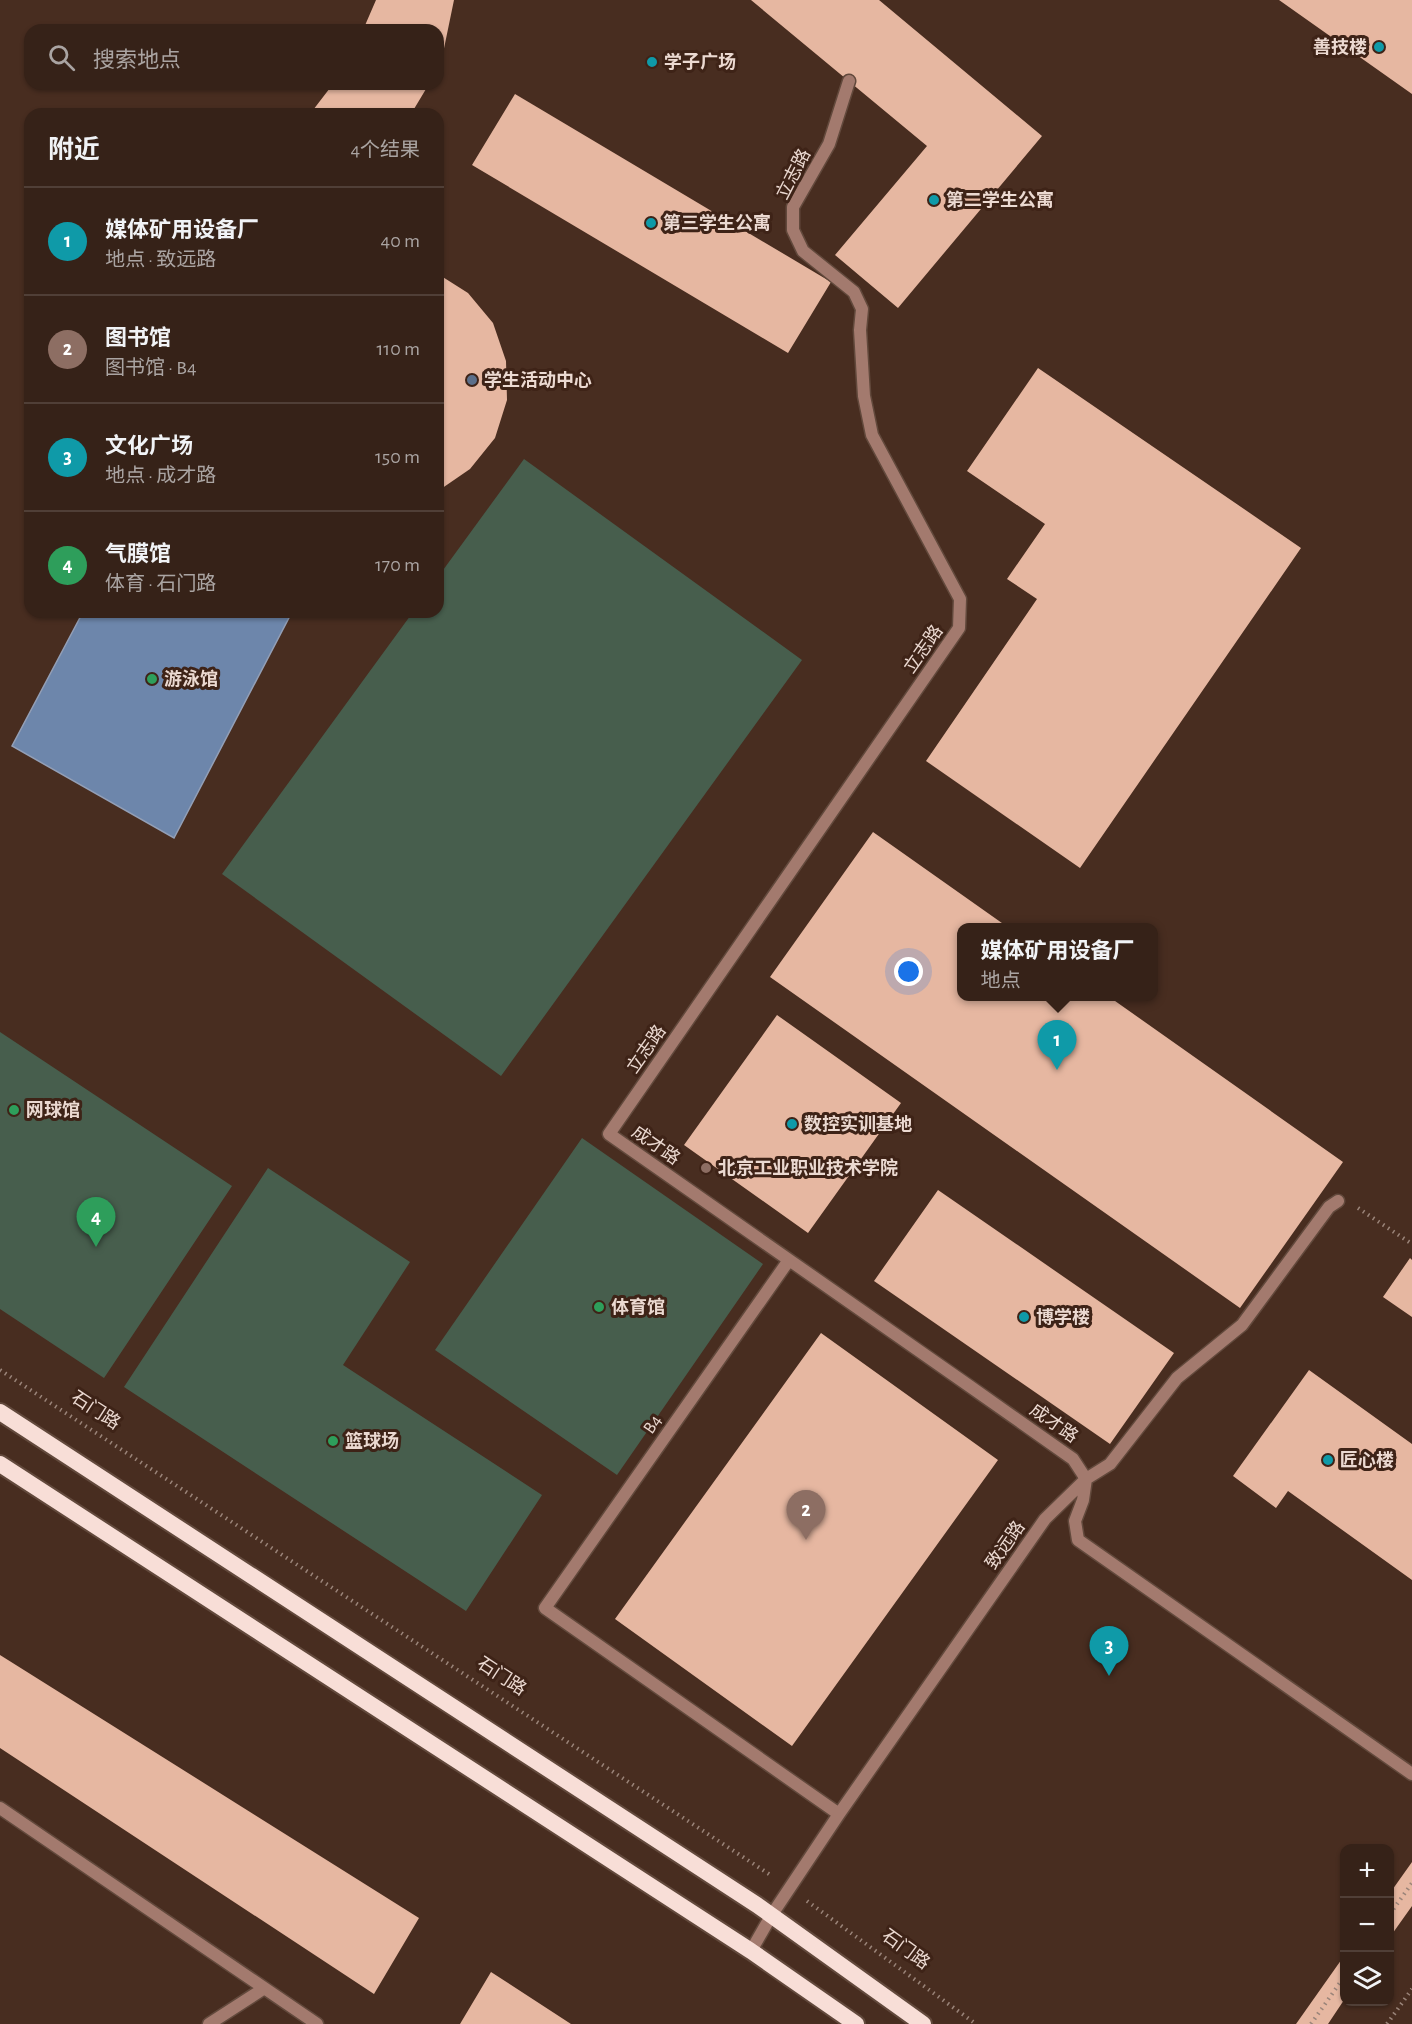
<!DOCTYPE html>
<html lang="zh">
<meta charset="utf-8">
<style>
body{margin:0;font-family:"Alegreya Sans","Noto Sans SC",sans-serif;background:#412f25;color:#f1f3f6}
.controls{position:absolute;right:18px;bottom:18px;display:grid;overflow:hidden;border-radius:12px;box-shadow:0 2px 4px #0004}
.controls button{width:54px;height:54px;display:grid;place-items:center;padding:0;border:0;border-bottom:2px solid #503f37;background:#362218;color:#f1f3f6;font:30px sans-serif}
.you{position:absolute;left:909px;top:972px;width:21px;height:21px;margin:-15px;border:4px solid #fff;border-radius:50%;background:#1a73e8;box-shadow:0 0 0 9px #1a73e833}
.badge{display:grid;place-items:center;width:39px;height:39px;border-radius:50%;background:#e1af34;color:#fff;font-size:20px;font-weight:700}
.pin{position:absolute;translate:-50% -50px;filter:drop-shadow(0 2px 3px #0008)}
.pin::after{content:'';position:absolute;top:32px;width:21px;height:18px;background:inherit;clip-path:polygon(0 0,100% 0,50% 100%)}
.popup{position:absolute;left:957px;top:923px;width:201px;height:78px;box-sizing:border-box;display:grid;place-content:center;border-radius:12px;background:#362218;filter:drop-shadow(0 2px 4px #0005);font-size:20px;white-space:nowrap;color:#aaa4a2}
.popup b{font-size:22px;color:#f1f3f6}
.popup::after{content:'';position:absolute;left:50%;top:100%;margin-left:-12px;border:12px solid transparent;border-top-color:#362218}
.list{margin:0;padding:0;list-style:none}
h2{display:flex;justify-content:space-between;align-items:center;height:78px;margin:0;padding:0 24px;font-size:26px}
h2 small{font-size:20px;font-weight:400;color:#aaa4a2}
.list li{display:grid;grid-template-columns:39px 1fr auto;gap:18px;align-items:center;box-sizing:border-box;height:108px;padding:0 24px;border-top:2px solid #503f37}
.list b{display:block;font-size:22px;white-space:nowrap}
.list p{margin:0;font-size:20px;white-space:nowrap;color:#aaa4a2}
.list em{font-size:20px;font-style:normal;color:#aaa4a2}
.icon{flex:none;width:33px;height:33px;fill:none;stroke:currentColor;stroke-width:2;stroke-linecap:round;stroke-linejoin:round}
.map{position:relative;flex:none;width:1412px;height:2024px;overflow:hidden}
.search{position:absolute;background:#362218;box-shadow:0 2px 4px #0004;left:24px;top:24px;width:420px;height:66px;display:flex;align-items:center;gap:15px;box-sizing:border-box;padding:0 21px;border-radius:18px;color:#aaa4a2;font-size:22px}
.panel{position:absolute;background:#362218;box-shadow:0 2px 4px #0004;left:24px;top:108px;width:420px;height:510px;border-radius:18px}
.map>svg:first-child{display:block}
.green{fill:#475e4d}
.water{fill:#6d86ab;stroke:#939fb6;stroke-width:1.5}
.building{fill:#e6b7a1}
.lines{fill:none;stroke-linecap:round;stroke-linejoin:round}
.service-casing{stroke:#62493c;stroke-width:15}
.minor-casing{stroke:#62493c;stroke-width:15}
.trunk-casing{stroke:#62493c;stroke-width:20}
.path{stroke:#9a8479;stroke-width:4;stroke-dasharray:1.5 4.5;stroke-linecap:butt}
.service{stroke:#a37a6e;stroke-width:12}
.minor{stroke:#a37a6e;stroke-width:12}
.trunk{stroke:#f8ded7;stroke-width:16}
.culture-dot{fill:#0f9aa8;stroke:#3e2317;stroke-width:2}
.service-dot{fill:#5c6f8a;stroke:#3e2317;stroke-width:2}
.leisure-dot{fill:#2e9e5b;stroke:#3e2317;stroke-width:2}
.education-dot{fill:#8d6e63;stroke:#3e2317;stroke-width:2}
.labels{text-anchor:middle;stroke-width:6;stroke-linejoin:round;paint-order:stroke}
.poi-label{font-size:18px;font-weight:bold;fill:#ebd9d1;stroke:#3e2317;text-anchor:start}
.street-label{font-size:18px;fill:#ebd9d1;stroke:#3e2317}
</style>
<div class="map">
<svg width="1412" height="2024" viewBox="0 0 1412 2024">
<rect width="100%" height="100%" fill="#482d20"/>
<path class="green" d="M 524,459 L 802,660 L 501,1076 L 222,874 L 413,612 L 438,612 L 438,577 Z
M 0,1032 L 232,1186 L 104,1378 L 0,1309 Z
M 582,1138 L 763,1264 L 617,1475 L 435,1350 Z
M 268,1168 L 410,1262 L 343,1365 L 542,1495 L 466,1611 L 124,1387 Z"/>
<path class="water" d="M 83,612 L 292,612 L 174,838 L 12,746 Z"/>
<path class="building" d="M 376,0 L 454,0 L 441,63 L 438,68 L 438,30 L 363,30 Z
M 751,0 L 879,0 L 1042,136 L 898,308 L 835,255 L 927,146 Z
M 1279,0 L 1412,0 L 1412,94 Z
M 333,84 L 429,84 L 411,114 L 310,114 Z
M 515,94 L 831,282 L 788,353 L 472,165 Z
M 438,274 L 468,293 L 493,323 L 506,361 L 507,400 L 495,438 L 470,469 L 438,491 Z
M 1038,368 L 1301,548 L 1080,868 L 926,761 L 1037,599 L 1007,579 L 1045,524 L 967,471 Z
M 873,832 L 1009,928 L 961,928 L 961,996 L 1108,996 L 1343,1162 L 1240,1308 L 770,977 Z
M 777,1015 L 901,1103 L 808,1233 L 684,1145 Z
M 938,1190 L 1174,1353 L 1110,1444 L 874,1281 Z
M 1410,1258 L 1412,1260 L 1412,1317 L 1383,1297 Z
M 821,1333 L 998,1460 L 792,1746 L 615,1619 Z
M 1309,1370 L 1412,1444 L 1412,1580 L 1288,1491 L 1276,1508 L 1233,1476 Z
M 0,1655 L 419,1918 L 374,1994 L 0,1748 Z
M 1412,1862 L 1412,1906 L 1390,1937 L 1390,1893 Z
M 1344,1956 L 1344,2000 L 1328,2024 L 1296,2024 Z
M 491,1972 L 571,2024 L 460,2024 Z"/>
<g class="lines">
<defs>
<path id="service" d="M 0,1808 L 317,2024
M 209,2024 L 263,1989"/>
<path id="minor" d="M 849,81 L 829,144 L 793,207 L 793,230 L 803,251 L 854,292 L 862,309 L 860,330 L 864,396 L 872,435 L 960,599 L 959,628 L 609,1134 C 764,1243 919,1350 1073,1459 L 1086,1479 L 1083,1500 L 1075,1521 L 1078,1540 L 1412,1774
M 789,1260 L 545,1608 L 839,1814
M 751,1951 L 771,1916 L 839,1814 L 1045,1519 L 1086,1479 L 1110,1464 L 1177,1378 L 1242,1325 L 1329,1207 L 1338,1201"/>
<path id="trunk" d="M 0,1412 L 757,1905 L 923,2024
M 0,1464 L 751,1951 L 856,2024"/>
</defs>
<use href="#service" class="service-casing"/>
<use href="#minor" class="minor-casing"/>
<use href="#trunk" class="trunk-casing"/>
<path class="path" d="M 1358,1208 L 1412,1244
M 0,1370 L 772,1876
M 807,1901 L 976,2024
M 1390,1914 L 1412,1883
M 1311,2024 L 1344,1977
M 1387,2024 L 1412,1989"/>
<use href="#service" class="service"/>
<use href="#minor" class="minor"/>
<use href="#trunk" class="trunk"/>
</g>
<g class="culture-dot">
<circle cx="1379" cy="47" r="6"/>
<circle cx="652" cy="62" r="6"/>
<circle cx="934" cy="200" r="6"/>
<circle cx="651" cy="223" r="6"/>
<circle cx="792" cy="1124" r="6"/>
<circle cx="1024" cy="1317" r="6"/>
<circle cx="1328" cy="1460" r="6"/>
</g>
<circle class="service-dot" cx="472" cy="380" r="6"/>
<g class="leisure-dot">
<circle cx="152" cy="679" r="6"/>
<circle cx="14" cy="1110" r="6"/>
<circle cx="599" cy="1307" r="6"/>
<circle cx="333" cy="1441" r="6"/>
</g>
<circle class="education-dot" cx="706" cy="1168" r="6"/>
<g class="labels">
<g class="poi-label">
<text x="1367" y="53" text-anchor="end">善技楼</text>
<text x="664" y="68">学子广场</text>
<text x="946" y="206">第二学生公寓</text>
<text x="663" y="229">第三学生公寓</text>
<text x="484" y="386">学生活动中心</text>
<text x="164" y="685">游泳馆</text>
<text x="26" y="1116">网球馆</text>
<text x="804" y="1130">数控实训基地</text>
<text x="718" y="1174">北京工业职业技术学院</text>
<text x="611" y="1313">体育馆</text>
<text x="1036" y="1323">博学楼</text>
<text x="345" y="1447">篮球场</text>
<text x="1340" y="1466">匠心楼</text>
</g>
<g class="street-label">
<text transform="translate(793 174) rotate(-63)" y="6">立志路</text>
<text transform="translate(923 649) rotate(-55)" y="6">立志路</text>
<text transform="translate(646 1049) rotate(-55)" y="6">立志路</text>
<text transform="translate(656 1145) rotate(35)" y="6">成才路</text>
<text transform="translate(96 1410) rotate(33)" y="6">石门路</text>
<text transform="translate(1054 1423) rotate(35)" y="6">成才路</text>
<text transform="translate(652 1424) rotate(-55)" y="6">B4</text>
<text transform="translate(1005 1545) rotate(-55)" y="6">致远路</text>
<text transform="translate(502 1676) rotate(33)" y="6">石门路</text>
<text transform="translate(906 1949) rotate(36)" y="6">石门路</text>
</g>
</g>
</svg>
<div class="controls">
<button>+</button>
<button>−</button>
<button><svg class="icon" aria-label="layers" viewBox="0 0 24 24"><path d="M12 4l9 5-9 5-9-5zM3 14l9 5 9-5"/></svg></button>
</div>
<div class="you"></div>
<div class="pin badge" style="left:1057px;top:1070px;background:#0f9aa8">1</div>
<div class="popup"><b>媒体矿用设备厂</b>地点</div>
<div class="pin badge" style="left:806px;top:1540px;background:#8d6e63">2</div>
<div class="pin badge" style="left:1109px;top:1676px;background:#0f9aa8">3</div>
<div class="pin badge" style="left:96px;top:1247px;background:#2e9e5b">4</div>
<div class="search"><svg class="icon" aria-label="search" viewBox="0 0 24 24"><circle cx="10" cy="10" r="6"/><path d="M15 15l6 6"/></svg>搜索地点</div>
<section class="panel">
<h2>附近<small>4个结果</small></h2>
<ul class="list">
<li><span class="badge" style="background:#0f9aa8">1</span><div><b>媒体矿用设备厂</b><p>地点 · 致远路</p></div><em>40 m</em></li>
<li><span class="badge" style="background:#8d6e63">2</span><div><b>图书馆</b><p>图书馆 · B4</p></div><em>110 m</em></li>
<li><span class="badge" style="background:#0f9aa8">3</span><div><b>文化广场</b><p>地点 · 成才路</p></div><em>150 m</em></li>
<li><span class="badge" style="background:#2e9e5b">4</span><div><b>气膜馆</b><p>体育 · 石门路</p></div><em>170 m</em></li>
</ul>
</section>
</div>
